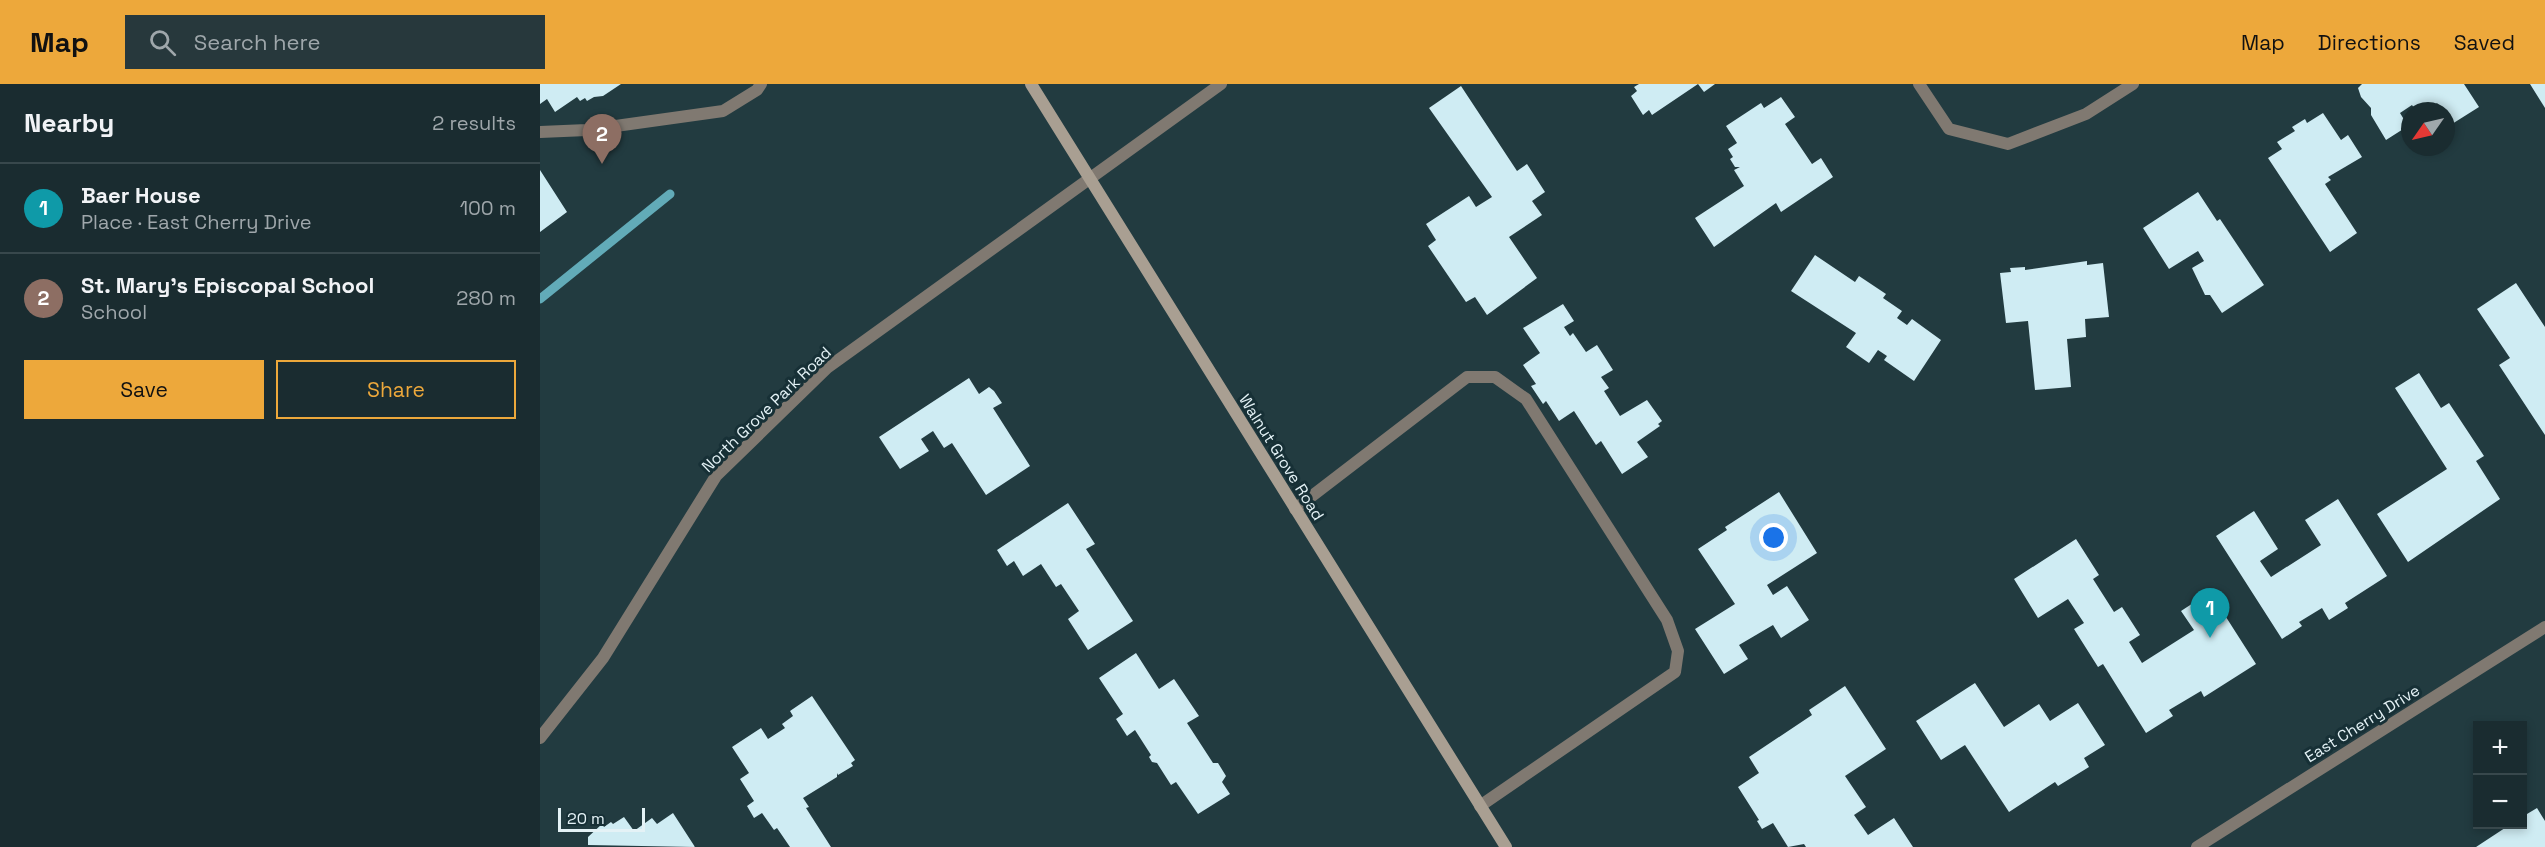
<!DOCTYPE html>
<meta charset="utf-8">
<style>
body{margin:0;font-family:"Space Grotesk",sans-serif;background:#27383c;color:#f1f3f6}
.controls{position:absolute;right:18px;bottom:18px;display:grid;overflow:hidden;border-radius:0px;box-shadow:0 3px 9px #0003}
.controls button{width:54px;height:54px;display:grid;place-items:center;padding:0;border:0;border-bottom:2px solid #38484c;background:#1a2c30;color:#f1f3f6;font:30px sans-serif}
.compass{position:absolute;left:1861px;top:18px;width:54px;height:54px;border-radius:50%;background:#1a2c30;box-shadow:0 3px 9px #0003;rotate:236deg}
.scale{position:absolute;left:18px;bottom:15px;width:87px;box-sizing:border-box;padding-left:6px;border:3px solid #e4f2f6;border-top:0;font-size:16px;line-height:21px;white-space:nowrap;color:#e4f2f6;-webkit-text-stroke:4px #173036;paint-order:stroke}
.you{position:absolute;left:1234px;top:454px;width:21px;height:21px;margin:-15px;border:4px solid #fff;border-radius:50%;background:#1a73e8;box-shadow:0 0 0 9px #1a73e833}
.badge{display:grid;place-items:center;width:39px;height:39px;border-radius:50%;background:#eda83b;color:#fff;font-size:20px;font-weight:700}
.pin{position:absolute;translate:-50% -50px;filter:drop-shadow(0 2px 3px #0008)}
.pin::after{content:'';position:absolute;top:32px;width:21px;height:18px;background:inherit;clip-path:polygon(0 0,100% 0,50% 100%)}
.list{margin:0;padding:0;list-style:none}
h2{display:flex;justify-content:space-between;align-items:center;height:78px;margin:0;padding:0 24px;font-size:26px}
h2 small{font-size:20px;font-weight:400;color:#9fa7ab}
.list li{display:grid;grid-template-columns:39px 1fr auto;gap:18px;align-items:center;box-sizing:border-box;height:90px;padding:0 24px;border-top:2px solid #38484c}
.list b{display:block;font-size:22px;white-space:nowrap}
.list p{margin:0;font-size:20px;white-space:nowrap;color:#9fa7ab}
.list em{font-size:20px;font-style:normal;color:#9fa7ab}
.actions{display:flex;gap:12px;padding:18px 24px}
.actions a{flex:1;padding:14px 0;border:2px solid #eda83b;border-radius:0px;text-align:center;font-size:21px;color:#eda83b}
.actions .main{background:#eda83b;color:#111}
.icon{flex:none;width:33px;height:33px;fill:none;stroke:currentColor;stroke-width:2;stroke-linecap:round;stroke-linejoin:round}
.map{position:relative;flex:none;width:2005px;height:763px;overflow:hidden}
header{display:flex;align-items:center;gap:36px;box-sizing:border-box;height:84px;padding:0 30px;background:#eda83b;color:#111}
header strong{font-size:28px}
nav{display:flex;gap:33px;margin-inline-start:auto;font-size:21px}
.search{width:420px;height:54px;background:#27383c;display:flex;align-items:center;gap:15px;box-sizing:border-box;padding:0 21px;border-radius:0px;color:#9fa7ab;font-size:22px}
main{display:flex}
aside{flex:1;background:#1a2c30}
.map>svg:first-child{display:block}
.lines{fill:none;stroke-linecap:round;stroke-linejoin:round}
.stream{stroke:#62abb8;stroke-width:9}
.building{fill:#cfecf3}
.lane{stroke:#807971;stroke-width:12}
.street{stroke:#807971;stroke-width:12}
.secondary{stroke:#a99f92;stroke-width:12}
.labels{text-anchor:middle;stroke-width:6;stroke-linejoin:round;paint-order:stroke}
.street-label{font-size:16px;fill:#e4f2f6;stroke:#173036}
</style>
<header>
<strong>Map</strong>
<div class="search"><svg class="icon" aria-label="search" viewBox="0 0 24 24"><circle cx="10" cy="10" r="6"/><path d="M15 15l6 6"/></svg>Search here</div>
<nav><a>Map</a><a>Directions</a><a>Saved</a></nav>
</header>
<main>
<aside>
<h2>Nearby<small>2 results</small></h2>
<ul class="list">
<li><span class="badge" style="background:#0f9aa8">1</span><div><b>Baer House</b><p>Place · East Cherry Drive</p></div><em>100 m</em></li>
<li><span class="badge" style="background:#8d6e63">2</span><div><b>St. Mary's Episcopal School</b><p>School</p></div><em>280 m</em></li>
</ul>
<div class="actions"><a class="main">Save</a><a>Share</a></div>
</aside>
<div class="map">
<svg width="2005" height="763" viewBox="0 0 2005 763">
<rect width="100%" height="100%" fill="#223b40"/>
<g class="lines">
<path class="stream" d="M 0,215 L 130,110"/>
</g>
<path class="building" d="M 0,0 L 81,0 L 63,12 L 54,13 L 47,17 L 45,14 L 40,17 L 37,13 L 15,28 L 7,15 L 0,20 Z
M 1099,0 L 1175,0 L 1164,8 L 1158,0 L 1112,31 L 1109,26 L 1103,31 L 1091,12 L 1097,7 L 1094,3 Z
M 1822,0 L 1924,0 L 1939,23 L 1912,40 L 1906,27 L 1903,27 L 1897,19 L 1889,27 L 1876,27 L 1872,21 L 1860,29 L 1868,42 L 1846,56 L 1831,31 L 1831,24 L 1821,13 L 1818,4 Z
M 1990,0 L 2005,0 L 2005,24 Z
M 921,2 L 977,87 L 987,80 L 1005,108 L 992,117 L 1002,131 L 969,153 L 997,194 L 947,231 L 935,213 L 926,218 L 888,162 L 896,156 L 886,140 L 929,112 L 936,123 L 952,113 L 889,24 Z
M 1241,13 L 1255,33 L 1245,40 L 1272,80 L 1281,74 L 1293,93 L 1241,128 L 1236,119 L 1174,163 L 1155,134 L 1204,102 L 1194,86 L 1200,83 L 1195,83 L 1190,75 L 1193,73 L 1188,65 L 1197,59 L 1186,42 L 1221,19 L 1224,24 Z
M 1783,29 L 1801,56 L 1808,51 L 1822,73 L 1788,93 L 1791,96 L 1785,100 L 1817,149 L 1790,168 L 1728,74 L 1742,65 L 1737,58 L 1755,47 L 1752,43 L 1765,35 L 1767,39 Z
M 0,86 L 27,128 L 0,148 Z
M 1658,108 L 1677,137 L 1680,135 L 1724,201 L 1682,229 L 1670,211 L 1665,211 L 1652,184 L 1664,177 L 1658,167 L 1629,185 L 1603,144 Z
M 1275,171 L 1315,198 L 1319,192 L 1346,210 L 1343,214 L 1362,227 L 1357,234 L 1367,241 L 1372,235 L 1401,256 L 1374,297 L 1344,276 L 1347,272 L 1338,266 L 1329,279 L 1306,263 L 1316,249 L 1251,207 Z
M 1547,177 L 1547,181 L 1563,179 L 1569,233 L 1545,235 L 1546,253 L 1527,255 L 1531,303 L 1495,306 L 1488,237 L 1466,239 L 1460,189 L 1471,188 L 1470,184 L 1485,183 L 1485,186 Z
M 1976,199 L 2005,243 L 2005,351 L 1959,281 L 1970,274 L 1937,225 Z
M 1023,220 L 1034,237 L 1024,243 L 1030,252 L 1033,249 L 1046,268 L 1057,261 L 1073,286 L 1061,293 L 1069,304 L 1064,307 L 1080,332 L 1107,316 L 1122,337 L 1118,340 L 1120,342 L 1097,358 L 1108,373 L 1082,390 L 1061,357 L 1056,361 L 1034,327 L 1019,337 L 1006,317 L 1003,320 L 991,302 L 996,300 L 983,281 L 1000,269 L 983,244 Z
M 1879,289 L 1901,324 L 1909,319 L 1944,372 L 1936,377 L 1960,415 L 1868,478 L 1837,430 L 1907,385 L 1855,304 Z
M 429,294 L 439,310 L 449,303 L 454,307 L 462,319 L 453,324 L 490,382 L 446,411 L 412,359 L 404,364 L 393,347 L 381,355 L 389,367 L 360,385 L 339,353 Z
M 1239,408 L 1277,469 L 1227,501 L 1233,511 L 1247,502 L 1269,536 L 1241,554 L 1233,541 L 1199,561 L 1208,575 L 1184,590 L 1155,545 L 1195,520 L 1158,465 L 1187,446 L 1185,443 Z
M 1798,415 L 1847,492 L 1805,519 L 1808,524 L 1789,536 L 1782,524 L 1759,538 L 1762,542 L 1742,555 L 1676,452 L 1714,427 L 1738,465 L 1720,477 L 1731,493 L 1781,461 L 1765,436 Z
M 528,419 L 555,460 L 546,465 L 593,537 L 548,566 L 528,535 L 539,527 L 521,500 L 516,503 L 501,480 L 483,492 L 474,477 L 467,482 L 457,466 Z
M 1536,455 L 1559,491 L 1553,495 L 1574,528 L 1582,523 L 1600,551 L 1589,558 L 1602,579 L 1654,546 L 1641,527 L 1670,508 L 1716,580 L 1664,613 L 1661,607 L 1629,626 L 1633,632 L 1606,649 L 1563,580 L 1558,583 L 1534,545 L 1544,539 L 1528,515 L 1498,534 L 1474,495 Z
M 596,569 L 619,605 L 634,595 L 659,632 L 647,639 L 673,679 L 678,679 L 686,692 L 682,698 L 690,710 L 658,730 L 636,698 L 631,701 L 617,679 L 612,678 L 609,673 L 611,671 L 595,646 L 587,652 L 576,635 L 583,630 L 559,594 Z
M 1435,599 L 1464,643 L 1499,620 L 1510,637 L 1538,619 L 1565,661 L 1544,674 L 1549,683 L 1518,702 L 1515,698 L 1469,728 L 1425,661 L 1401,676 L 1376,637 Z
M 1305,602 L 1346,665 L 1305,692 L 1326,723 L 1314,731 L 1328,751 L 1354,734 L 1373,763 L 1266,763 L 1264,760 L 1248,763 L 1233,739 L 1222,745 L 1217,737 L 1219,736 L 1198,703 L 1219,689 L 1209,673 L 1272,631 L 1269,626 Z
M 272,612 L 315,676 L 311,679 L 313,682 L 298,691 L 297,689 L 297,693 L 263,714 L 269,723 L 266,724 L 291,763 L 250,763 L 237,744 L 234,746 L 222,729 L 214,734 L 207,722 L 214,717 L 200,695 L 209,689 L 192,663 L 221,644 L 228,655 L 245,644 L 242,640 L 253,632 L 250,627 Z
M 1997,724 L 2005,737 L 2005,763 L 1936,763 L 1971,740 L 1982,740 L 1982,733 Z
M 133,729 L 155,763 L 48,761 L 48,753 L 62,740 L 64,743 L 71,738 L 73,740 L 84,733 L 94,747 L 112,734 L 117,740 Z"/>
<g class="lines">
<path class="lane" d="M 0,48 L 47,46 L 183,27 L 217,6 L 221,0
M 755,425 L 927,293 L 955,293 L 986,315 L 1127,536 L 1138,567 L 1135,588 L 940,722"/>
<path class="street" d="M 1379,0 L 1409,45 L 1468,60 L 1546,30 L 1593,0
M 0,654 L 63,574 L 176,392 L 287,284 L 681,0
M 1657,763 L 2005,543"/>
<path class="secondary" d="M 491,0 L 966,763"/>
</g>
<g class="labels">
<g class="street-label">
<text transform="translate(226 325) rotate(-44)" y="6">North Grove Park Road</text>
<text transform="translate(742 373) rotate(58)" y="6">Walnut Grove Road</text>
<text transform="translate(1822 639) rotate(-32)" y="6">East Cherry Drive</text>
</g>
</g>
</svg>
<div class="controls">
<button>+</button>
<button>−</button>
</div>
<svg class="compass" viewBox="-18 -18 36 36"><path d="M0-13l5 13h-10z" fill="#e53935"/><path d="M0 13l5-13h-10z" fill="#9fa7ab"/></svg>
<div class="scale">20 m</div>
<div class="you"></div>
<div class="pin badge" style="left:1670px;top:554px;background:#0f9aa8">1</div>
<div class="pin badge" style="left:62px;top:80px;background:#8d6e63">2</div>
</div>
</main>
